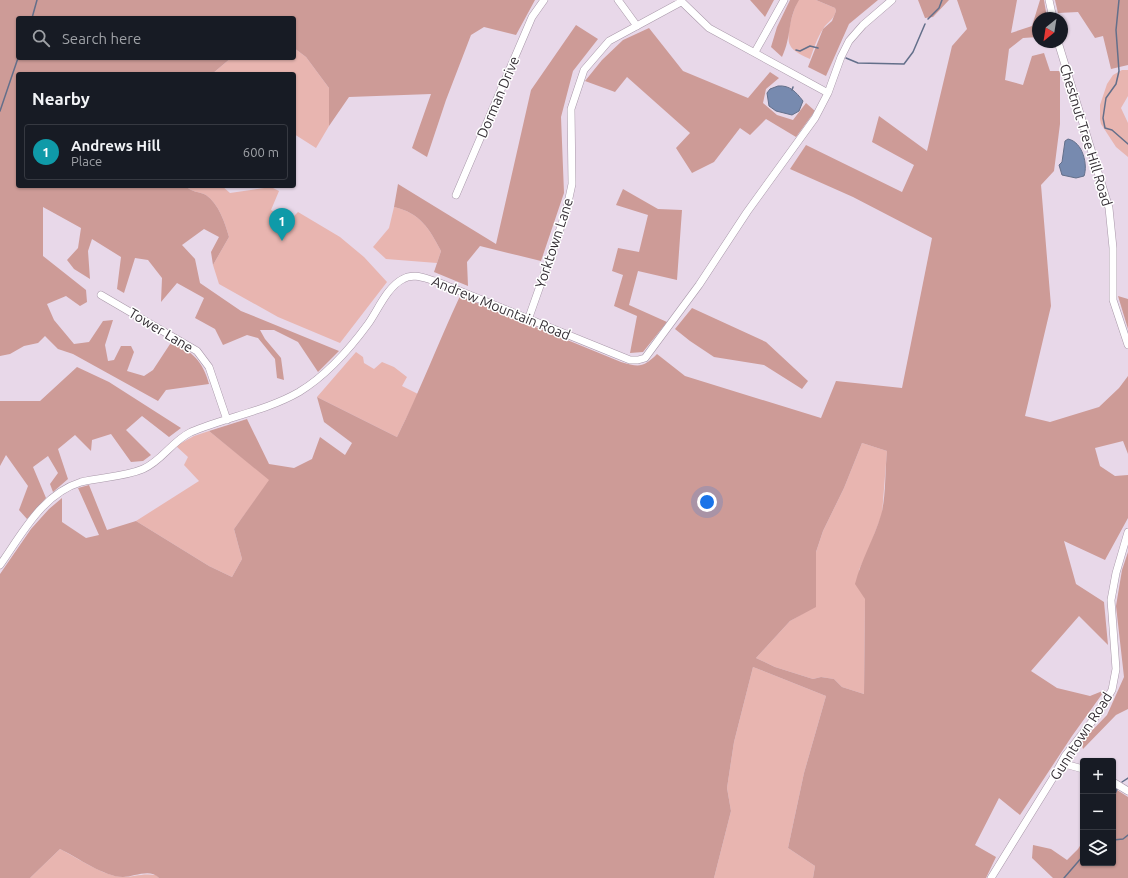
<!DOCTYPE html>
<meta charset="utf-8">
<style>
body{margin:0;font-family:Ubuntu,sans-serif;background:#242831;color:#f1f3f6}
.controls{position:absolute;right:12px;bottom:12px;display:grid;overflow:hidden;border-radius:4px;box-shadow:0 1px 3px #0004}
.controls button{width:36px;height:36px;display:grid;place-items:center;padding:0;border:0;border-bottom:1px solid #363941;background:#171b24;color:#f1f3f6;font:20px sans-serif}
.compass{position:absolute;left:1032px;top:12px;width:36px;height:36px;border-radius:50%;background:#171b24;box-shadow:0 1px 3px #0004;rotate:210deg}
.you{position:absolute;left:707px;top:502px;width:14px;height:14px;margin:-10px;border:3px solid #fff;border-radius:50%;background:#1a73e8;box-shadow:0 0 0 6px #1a73e833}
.badge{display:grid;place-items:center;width:26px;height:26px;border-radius:50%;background:#7c3aed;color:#fff;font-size:13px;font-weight:700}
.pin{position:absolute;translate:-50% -33px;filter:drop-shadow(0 1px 2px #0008)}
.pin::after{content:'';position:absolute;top:21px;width:14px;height:12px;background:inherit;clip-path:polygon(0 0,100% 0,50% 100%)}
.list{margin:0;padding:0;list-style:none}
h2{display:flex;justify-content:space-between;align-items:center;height:52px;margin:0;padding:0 16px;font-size:17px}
h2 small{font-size:13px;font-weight:400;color:#9ea1a6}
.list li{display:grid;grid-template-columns:26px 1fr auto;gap:12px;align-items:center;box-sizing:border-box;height:56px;margin:0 8px 8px;padding:0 8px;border:1px solid #363941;border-radius:4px}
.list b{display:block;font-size:15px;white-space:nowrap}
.list p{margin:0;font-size:13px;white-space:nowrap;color:#9ea1a6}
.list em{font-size:13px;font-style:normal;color:#9ea1a6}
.icon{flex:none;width:22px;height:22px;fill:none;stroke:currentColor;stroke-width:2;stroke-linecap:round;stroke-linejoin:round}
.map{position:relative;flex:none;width:1128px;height:878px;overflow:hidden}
.search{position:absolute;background:#171b24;box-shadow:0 1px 3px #0004;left:16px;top:16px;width:280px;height:44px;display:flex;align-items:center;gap:10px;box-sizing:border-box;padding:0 14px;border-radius:4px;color:#9ea1a6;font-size:15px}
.panel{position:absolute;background:#171b24;box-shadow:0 1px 3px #0004;left:16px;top:72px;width:280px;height:116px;border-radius:4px}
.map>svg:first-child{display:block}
.green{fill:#e8b5b0}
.forest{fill:#cd9b97;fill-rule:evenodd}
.water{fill:#778aaf;stroke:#636f8a}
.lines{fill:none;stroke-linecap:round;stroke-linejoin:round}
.stream{stroke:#636f8a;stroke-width:1.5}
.minor-casing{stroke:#a898a9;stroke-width:8}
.minor{stroke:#fff;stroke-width:7}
.labels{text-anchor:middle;stroke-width:3;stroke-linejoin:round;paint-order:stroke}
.street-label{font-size:14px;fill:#352f35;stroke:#fff}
</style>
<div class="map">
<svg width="1128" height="878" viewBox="0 0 1128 878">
<rect width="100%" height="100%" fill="#e8d8e9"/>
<path class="green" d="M 798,0 L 816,0 L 835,8 L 836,11 C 833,21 828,21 823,29 C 817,38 814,48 810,59 C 805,57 792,51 790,45 C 785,36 794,9 798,0 Z
M 294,48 L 306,57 L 329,88 L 329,126 L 316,148 L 294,134 L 294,74 L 212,74 L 231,58 L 294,58 Z
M 1122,70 L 1128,70 L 1128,96 L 1121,108 L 1128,123 L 1128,157 L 1116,147 L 1101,124 L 1100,119 L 1100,105 L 1107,84 L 1113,75 Z
M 186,186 L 222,186 L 230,193 L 271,187 L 279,191 L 271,210 L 284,218 L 291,219 L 298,212 L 340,237 L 364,257 L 387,282 L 340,343 L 278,317 L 219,284 L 213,265 L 229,237 C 225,223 219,204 206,195 C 199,191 192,193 186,186 Z
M 394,207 C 420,213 429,228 441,251 L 437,263 L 386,259 L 373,247 L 389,228 Z
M 356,352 L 363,357 L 364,363 L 374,369 L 382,362 L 394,367 L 407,377 L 402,386 L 418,394 L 397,437 L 317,397 Z
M 209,431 L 270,480 L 234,529 L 242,559 L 232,577 L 209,566 L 136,521 L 199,481 L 184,465 L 188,457 L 176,446 L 194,436 Z
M 862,443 L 887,451 L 882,514 L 868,551 L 859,570 L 865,599 L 864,694 L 842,687 L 834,679 L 821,677 L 813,679 L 775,667 L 756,658 L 790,621 L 816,606 L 816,552 L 823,531 L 844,488 Z
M 753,667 L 826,696 L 804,773 L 788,848 L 815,866 L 813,878 L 714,878 L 731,811 L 727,788 L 734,742 Z
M 60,849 C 77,858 104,876 122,877 C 135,877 141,873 156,875 L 159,878 L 30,878 Z"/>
<path class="forest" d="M 0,0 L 535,0 L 516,35 L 484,27 L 471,35 L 446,100 L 427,157 L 412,148 L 431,94 L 349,97 L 329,126 L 329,88 L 306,57 L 294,48 L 294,18 L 18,18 L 18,58 L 231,58 L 212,74 L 18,74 L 18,186 L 186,186 C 192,193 199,191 206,195 C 219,204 225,223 229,237 L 213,265 L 211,252 L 219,237 L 204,229 L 182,245 L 195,259 L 200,283 L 241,311 L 339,351 L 318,372 L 298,342 L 274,330 L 260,330 L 265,339 L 281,358 L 284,380 L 277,378 L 275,359 L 258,338 L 247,335 L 223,345 L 215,329 L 195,318 L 204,298 L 177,283 L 161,302 L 162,278 L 148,260 L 135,258 L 124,293 L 117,289 L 121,257 L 92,239 L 88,251 L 90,279 L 74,269 L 67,260 L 78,248 L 81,228 L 43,207 L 43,256 L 86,290 L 87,302 L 80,306 L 66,296 L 47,304 L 54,320 L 74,344 L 89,342 L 103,321 L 113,320 L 105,345 L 108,361 L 114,360 L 121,346 L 131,346 L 134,352 L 127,371 L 144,376 L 153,370 L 172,341 C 192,352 203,361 209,384 L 166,390 L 158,401 L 73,354 L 58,349 L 45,336 L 38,343 L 24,346 L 10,354 L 0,356 Z
M 750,0 L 774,0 L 765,17 Z
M 790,0 L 799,0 C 787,20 792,36 782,57 L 771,47 L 777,27 Z
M 816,0 L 878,0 L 849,24 L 826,76 L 808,67 L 823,29 L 832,21 L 836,11 L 835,8 Z
M 918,0 L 949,0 L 933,17 L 925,18 Z
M 957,0 L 1017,0 L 1011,33 L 1032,26 L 1040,0 L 1044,0 L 1047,18 L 1038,18 L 1038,37 L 1023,38 L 1009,49 L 1005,80 L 1023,85 L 1032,56 L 1044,53 L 1050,71 L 1060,71 L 1060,124 L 1054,171 L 1041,185 L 1051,306 L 1025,416 L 1050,422 L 1099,407 L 1119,388 L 1128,376 L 1128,454 L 1123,441 L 1095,448 L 1100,466 L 1115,476 L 1128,475 L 1128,518 L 1105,560 L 1064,541 L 1076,584 L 1104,602 L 1108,645 L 1079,616 L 1031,671 L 1057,688 L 1090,696 L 1105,690 L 1072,736 L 1020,815 L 999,798 L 975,845 L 996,857 L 986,878 L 813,878 L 815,866 L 788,848 L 804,773 L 826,696 L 753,667 L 734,742 L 727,788 L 731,811 L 714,878 L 159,878 C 150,868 134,877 123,877 C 104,877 77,857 60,849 L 30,878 L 0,878 L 0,574 L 31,529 L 49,509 L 62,498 L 62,522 L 86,538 L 99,535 L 78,488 L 89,485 L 107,530 L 136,521 L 209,566 L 232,577 L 242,559 L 234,529 L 269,480 L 209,431 L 247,419 L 269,464 L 294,468 L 312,459 L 320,437 L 345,455 L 352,443 L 324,422 L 317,397 L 397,437 C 420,391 438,343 460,296 L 621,362 C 639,367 643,368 657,354 L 685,376 L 821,418 L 836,381 L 902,388 L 932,238 L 853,197 L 790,169 L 806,145 L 902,192 L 914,165 L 872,142 L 879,116 L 927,151 L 952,46 L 967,29 ZM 862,443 L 887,451 C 885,469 886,499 881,515 C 874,539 861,560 855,584 L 865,599 L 864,694 L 842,687 L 834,679 L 821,677 L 813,679 L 775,667 L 756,658 L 790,621 L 816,607 L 816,552 L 823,531 L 844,488 Z
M 1055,0 L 1128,0 L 1128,65 L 1111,69 L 1103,36 L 1095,38 L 1078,12 L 1058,13 Z
M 576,25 L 598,39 L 573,71 L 561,117 L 564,193 L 541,261 L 480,246 L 467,262 L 468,286 L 434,272 L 441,251 C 429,228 420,213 394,207 L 398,184 L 496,244 L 531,90 Z
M 649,28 L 683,71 L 748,98 L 770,72 L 779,78 L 766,89 L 763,103 L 777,115 L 793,120 L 806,103 L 815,111 L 796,137 L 766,119 L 750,135 L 740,128 L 714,162 L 692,173 L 676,148 L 690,133 L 627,77 L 615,92 L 585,81 L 602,60 L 623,40 Z
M 623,189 L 658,209 L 682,210 L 677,280 L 638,271 L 629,305 L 667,322 L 643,352 L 630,353 L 637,316 L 614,306 L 623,275 L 612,271 L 618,248 L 639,252 L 648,215 L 616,205 Z
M 1118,296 L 1128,299 L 1128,329 Z
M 692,308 L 766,342 L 808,381 L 802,389 L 764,365 L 714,357 L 690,341 L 675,329 Z
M 77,367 L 109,382 L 181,428 L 169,437 L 142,416 L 126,430 L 151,455 L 143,461 L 131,462 L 111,434 L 92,440 L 91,451 L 75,435 L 58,449 L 68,479 L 53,492 L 50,484 L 58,473 L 48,456 L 33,467 L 46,498 L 27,519 L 19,510 L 28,486 L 6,455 L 0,466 L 0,401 L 40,401 Z
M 1128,552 L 1128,709 L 1116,715 L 1083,749 L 1081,742 L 1107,715 L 1124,677 L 1116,606 L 1122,570 Z
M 1114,788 L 1128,797 L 1128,878 L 1053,878 L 1032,858 L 1033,845 L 1051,849 L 1067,860 L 1078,849 L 1083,841 L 1083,863 L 1113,863 Z"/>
<path class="water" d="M 778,86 C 790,85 796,92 803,101 L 799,111 L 792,115 L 776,111 L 769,106 L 767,93 L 770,89 Z
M 1068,139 C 1083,142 1088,165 1084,176 L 1076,178 L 1062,175 L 1059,165 L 1062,162 L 1065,141 Z"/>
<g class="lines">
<path class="stream" d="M 1119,0 L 1116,30 L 1119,71 L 1116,84 L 1106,98 L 1103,118 L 1105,128 L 1112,130 L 1128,144
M 32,18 L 37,0
M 928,19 L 939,8 L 942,0
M 796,50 L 800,51 L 810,46 L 818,48
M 846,58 L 858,63 L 904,64 L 913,52 L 925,24
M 792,90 L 793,87
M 0,111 L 18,58
M 1122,782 L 1128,778
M 1113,799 L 1117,789
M 1113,840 L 1123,839 L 1128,835
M 1064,878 L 1083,856"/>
<defs>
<path id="minor" d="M 618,0 L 637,26
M 680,0 L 709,28 L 828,93
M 1049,0 L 1053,18
M 1058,42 L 1109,208 L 1113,248 L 1113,300 L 1128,345
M 755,52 L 784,0
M 456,195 L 532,17 L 544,0
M 101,295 L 197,351 L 209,367 L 227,420
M 528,320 L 566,212 L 572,184 L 571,109 L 584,70 L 609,41 L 681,2
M 0,565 C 22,534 42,494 81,482 C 101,477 124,477 143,469 C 162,461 172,441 191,432 C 226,417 266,411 299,392 C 327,375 349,350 368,324 C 378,310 387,287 403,279 C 413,273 424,278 435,281 L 630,360 L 638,360 L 645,358 L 699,285 L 747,212 L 815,118 L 828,93 L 841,57 L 849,41 L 863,25 L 892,0
M 1061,763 L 1083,769
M 1113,782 L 1128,791
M 991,878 L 1053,778 L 1065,756 L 1097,715 L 1112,690 L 1116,669 L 1111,600 L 1116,573 L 1128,532"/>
</defs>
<use href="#minor" class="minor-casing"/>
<use href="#minor" class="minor"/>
</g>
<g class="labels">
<g class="street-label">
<text transform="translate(498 97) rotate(-67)" y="5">Dorman Drive</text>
<text transform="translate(1086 135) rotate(73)" y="5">Chestnut Tree Hill Road</text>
<text transform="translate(554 243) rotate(-72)" y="5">Yorktown Lane</text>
<text transform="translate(501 308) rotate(22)" y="5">Andrew Mountain Road</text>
<text transform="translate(161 330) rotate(31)" y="5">Tower Lane</text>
<text transform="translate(1081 736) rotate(-57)" y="5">Gunntown Road</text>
</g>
</g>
</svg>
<div class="controls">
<button>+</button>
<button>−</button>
<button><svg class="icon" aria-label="layers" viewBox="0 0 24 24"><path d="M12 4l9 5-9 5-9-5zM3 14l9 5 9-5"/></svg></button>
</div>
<svg class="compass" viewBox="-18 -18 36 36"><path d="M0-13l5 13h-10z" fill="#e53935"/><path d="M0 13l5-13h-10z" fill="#9ea1a6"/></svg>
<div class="you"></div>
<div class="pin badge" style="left:282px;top:241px;background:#0f9aa8">1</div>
<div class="search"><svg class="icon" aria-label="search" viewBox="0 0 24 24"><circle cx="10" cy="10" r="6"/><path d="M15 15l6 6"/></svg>Search here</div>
<section class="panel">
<h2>Nearby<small></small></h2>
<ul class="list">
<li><span class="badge" style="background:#0f9aa8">1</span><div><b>Andrews Hill</b><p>Place</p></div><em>600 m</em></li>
</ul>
</section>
</div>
